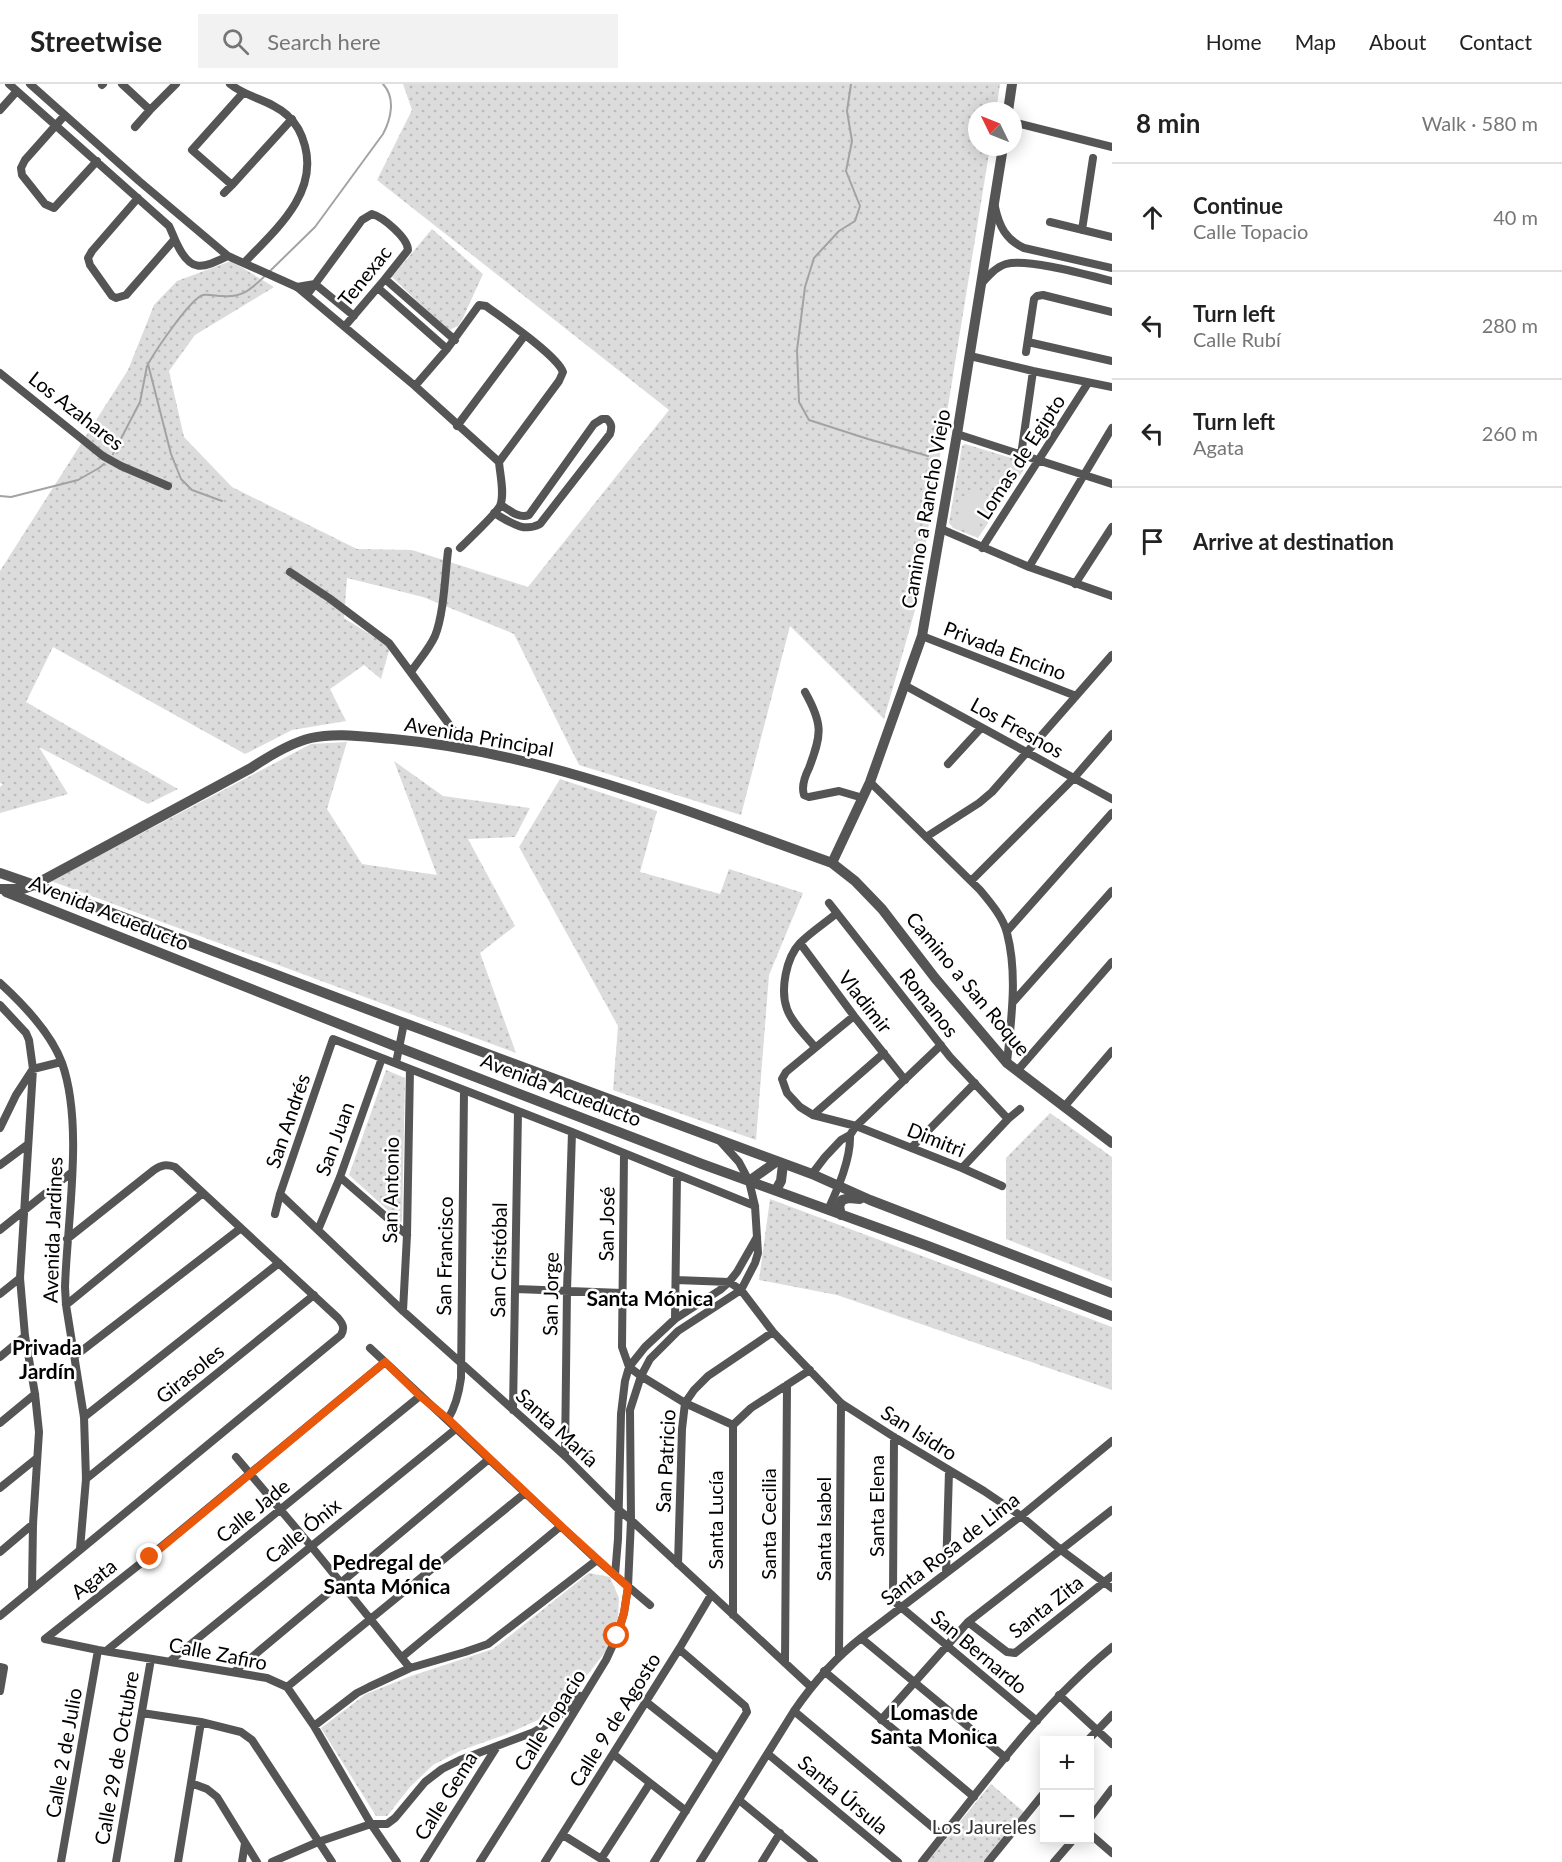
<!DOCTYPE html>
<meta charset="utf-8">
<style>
body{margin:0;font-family:Lato,sans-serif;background:#f2f2f2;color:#222}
.controls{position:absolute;right:18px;bottom:18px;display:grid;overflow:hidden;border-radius:0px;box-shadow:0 3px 15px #0003}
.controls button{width:54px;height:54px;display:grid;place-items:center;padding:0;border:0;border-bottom:2px solid #e0e0e0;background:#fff;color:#222;font:30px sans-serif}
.compass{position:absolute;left:968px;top:18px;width:54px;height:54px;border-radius:50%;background:#fff;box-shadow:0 3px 15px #0003;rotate:313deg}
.stop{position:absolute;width:18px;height:18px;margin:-14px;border:4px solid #ea580c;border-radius:50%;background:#fff}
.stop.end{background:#ea580c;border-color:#fff;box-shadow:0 2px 6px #0008}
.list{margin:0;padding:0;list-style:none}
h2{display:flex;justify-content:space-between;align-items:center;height:78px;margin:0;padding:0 24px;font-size:26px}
h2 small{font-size:20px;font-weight:400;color:#767676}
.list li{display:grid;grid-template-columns:39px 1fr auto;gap:18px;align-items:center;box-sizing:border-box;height:108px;padding:0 24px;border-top:2px solid #e0e0e0}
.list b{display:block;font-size:22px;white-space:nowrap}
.list p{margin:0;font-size:20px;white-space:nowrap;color:#767676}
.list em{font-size:20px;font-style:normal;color:#767676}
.icon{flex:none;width:33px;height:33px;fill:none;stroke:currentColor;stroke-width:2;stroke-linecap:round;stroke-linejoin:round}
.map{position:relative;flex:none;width:1112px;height:1778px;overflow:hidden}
header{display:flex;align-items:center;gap:36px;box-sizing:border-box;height:84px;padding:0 30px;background:#fff;border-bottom:2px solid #e0e0e0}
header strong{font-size:28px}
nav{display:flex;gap:33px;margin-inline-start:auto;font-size:21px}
.search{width:420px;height:54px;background:#f2f2f2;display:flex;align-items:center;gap:15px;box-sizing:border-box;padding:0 21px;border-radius:0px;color:#767676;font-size:22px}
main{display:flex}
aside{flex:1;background:#fff}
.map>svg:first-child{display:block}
.grass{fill:url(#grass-dots)}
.pitch{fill:#dcdcdc}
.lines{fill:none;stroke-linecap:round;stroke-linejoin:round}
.stream{stroke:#a3a3a3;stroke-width:2}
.minor{stroke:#555;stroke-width:8}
.tertiary{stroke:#555;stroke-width:10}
.route{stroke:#ea580c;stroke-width:8}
.labels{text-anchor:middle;stroke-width:5;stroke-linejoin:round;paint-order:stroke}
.street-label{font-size:20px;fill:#000;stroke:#fff}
.park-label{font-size:20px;fill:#333;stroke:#fff}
.neighbourhood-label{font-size:21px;font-weight:bold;fill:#000;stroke:#fff}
</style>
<header>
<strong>Streetwise</strong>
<div class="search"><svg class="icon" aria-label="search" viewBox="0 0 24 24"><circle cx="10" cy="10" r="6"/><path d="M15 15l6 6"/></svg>Search here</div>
<nav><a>Home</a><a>Map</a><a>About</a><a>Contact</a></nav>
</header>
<main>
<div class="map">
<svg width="1112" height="1778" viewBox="0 0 1112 1778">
<defs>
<pattern id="grass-dots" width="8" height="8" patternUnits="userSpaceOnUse" patternTransform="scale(1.5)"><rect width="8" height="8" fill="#dcdcdc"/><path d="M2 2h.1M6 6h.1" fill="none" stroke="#bbb" stroke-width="1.8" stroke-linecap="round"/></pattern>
</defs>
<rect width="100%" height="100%" fill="#fff"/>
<path class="grass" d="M 403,0 L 1000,0 L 996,27 L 977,27 L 977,63 L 990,63 L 915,526 L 884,635 L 790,542 L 741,731 L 579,681 L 514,550 L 423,513 L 347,494 L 344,534 L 390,563 L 381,595 L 364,581 L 330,605 L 346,637 L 292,646 L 245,670 L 53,563 L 26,618 L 178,705 L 148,720 L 39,663 L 68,710 L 0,729 L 0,703 L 3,700 L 0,699 L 0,487 L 128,286 L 154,221 L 177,197 L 231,177 L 274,203 L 195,251 L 169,287 L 184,353 L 232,403 L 357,465 L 412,466 L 528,503 L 669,326 L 377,96 L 412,26 Z
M 432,145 L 483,190 L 462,236 L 458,242 L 449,246 L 445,244 L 392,193 Z
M 965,360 L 1025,378 L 1026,382 L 978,454 L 953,444 L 949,439 L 962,362 Z
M 347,658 L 327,725 L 362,780 L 437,791 L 394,677 L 443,712 L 530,724 L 515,753 L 468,755 L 515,842 L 480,869 L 516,969 L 51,797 L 311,660 Z
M 560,695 L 657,727 L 640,788 L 720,810 L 729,785 L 803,809 L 769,891 L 756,1056 L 613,1006 L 618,942 L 519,763 Z
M 386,986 L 405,994 L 402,1139 L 349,1091 Z
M 1050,1029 L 1112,1073 L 1112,1197 L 1006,1155 L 1006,1074 Z
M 770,1115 L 1112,1243 L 1112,1306 L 837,1211 L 759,1196 Z
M 589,1489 L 610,1493 L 619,1514 L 618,1534 L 606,1567 L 573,1609 L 547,1632 L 507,1650 L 462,1666 L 433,1681 L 410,1703 L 387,1732 L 376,1732 L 321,1644 L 366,1610 L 411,1592 L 493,1565 Z
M 991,1700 L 1024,1728 L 983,1778 L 927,1778 Z"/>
<path class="pitch" d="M 967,406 L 988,412 L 977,449 L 955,442 Z"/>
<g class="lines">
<path class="stream" d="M 851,0 L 847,27 L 852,57 L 846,87 L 860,122 L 855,137 L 839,147 L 814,174 L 805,203 L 797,266 L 799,318 L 809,336 L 868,355 L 928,372
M 270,187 L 315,143 L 383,50 C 391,35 396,14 383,0
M 113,370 L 140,318 L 147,282
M 0,412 L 11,413 L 78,396 L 99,384 L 104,380
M 222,417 L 192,406 L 181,395 L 171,370 L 148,280 C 156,266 190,215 203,211 C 208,210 217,212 222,212 C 243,214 251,205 266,191"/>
<path class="minor" d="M 9,0 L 169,142 C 172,148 174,154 177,160 C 191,190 203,184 228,172 L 139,97 L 30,0
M 122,0 L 150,26 L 176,0
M 230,0 C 247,14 271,16 287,31 C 296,39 302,50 305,62 C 318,111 274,147 244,179
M 102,1 L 103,0
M 243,9 L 192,66 L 232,101 L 292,35
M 0,26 L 17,7
M 65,31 L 25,76 L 21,84 L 22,91 L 45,120 L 54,124 L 97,77
M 1013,38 L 1112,63
M 135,43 L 150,26
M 224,109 L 232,101
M 138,114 L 92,167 L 88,174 L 90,181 L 112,212 L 116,214 L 126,211 L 174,156
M 995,123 C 999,142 1006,156 1024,164 L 1112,184
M 1050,138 L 1112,153
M 1082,146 L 1093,74
M 228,172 L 297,203 L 415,302 L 499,378
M 385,195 L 455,256
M 981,200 C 988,192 996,183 1006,180 C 1027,174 1088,191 1112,197
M 297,203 L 315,200 L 354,232
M 378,204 L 447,265
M 307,211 L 362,136 L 372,130 C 383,133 408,154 408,166 L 385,195 L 345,242
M 1028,258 L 1112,277
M 1026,268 L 1034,215 L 1037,212 L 1043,211 L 1112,228
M 970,272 L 1033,287 L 1112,303
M 0,289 L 103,372 L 121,382 L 168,402
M 415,302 L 447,265 L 479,221 L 486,222 C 502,234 557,271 563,288 L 559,297 L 499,378
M 457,342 L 525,251
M 957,350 L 1112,400
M 1021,371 L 1033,287
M 494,429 C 510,438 523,449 540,440 L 610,350 C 612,343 612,340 607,335 L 602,335 L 594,340 L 529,431 C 519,435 509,426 501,421
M 941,445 L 1029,483 L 1112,512
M 460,464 C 469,455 495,431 500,422 C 505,410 500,391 499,378
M 982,464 L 1088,299
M 1029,483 L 1112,344
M 290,488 L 329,514 L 389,559 L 468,666
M 1075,500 L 1112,443
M 922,552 L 1076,612
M 411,588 C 419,576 429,565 435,552 C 444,530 445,491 448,467
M 906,602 L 1112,715
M 805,608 C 823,640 822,650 809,684 C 805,692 801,702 804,711 L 809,713 L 839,707 L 863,714
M 948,680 L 981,644
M 870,698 L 980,806 C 990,818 1003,833 1007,849 C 1018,891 1011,936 1007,979
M 926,753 L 979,719 L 992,708 L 1112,571
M 971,797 L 1074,694 L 1112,650
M 829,819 L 950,973 L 1008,1035
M 1007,847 L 1112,729
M 800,859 L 854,932 L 905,996
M 0,899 C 23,920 51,949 62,979 C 84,1041 67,1137 65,1203 L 66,1221 L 84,1333 L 86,1395 L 80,1465
M 1013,918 L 1112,807
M 0,921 L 26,949 L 29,956 L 33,985 L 20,1194 L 25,1252 L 35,1310 L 39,1348 L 33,1440 L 32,1505
M 854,932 L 786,988 L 782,995 L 787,1009 L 800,1023 L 813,1031 L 856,1042 L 962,1084 L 1002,1102
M 815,963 C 806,952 792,939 787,925 C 780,906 786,874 800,859 C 811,848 825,839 837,829
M 396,979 L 404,939
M 1017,987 L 1112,878
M 1064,1023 L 1112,967
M 813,1031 L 884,969
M 0,1044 L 16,1011 L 33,985 L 61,978
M 911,1064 L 975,999
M 624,1069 L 622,1263 L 629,1283 L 641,1292 L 685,1319 L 733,1341
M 0,1081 L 27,1061
M 962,1084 L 1008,1035 L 1020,1025
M 812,1090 L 825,1073 L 841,1056 L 850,1051 L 856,1042 L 941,961
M 340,1093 L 407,1151
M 280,1110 L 403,1227 L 565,1372 L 619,1426 L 631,1436 L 811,1603
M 828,1126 C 838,1104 851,1075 850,1051
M 275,1130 L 280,1110 L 333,955 L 572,1048 L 755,1122
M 0,1146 L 72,1088
M 318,1146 L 340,1093 L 382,974
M 676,1196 L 729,1198 L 741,1206 L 773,1248 L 841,1319 L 894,1353 L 984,1407 L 1021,1432 L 1061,1466 L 1112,1504
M 516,1205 L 622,1209
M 0,1210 L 20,1194
M 66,1221 L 203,1109
M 403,1227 L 407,1151 L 410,985
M 675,1235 L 677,1091
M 370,1264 L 597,1476 L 650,1521
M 75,1272 L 241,1144
M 0,1273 L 25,1252
M 513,1326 L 518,1027
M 84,1333 L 279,1179
M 448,1335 C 456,1322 459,1309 461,1294 L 464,1006
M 0,1339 L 35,1310
M 733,1341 L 751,1324 L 810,1286
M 894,1353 L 893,1509 L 896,1519 L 1037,1637
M 565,1372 L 567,1206 L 572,1048
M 236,1373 L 311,1462 L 410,1584
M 86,1395 L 314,1211
M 0,1404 L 37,1374
M 0,1468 L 33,1440
M 678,1480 L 682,1345 L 685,1319 L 694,1306 L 708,1292 L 773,1248
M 946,1489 L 949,1387
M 615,1491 L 618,1455 L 621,1330 L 625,1297 L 629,1283 L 645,1263 L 675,1235 L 720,1206 L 729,1198 L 737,1188 L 757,1153
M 733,1531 L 733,1341
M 0,1532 L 341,1251 C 345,1244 343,1240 338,1234 L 175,1083 C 166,1080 161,1081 154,1086 L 67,1155
M 968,1538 L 1007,1568 L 1015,1569 L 1112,1492
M 861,1554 L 1006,1674
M 45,1555 L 98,1566 L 267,1594 L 287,1603 L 314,1642 L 371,1740 L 397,1778
M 45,1555 L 150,1472 L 385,1278
M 106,1567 L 420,1312
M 839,1571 L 841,1319
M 402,1573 L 561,1442
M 170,1577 L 457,1344
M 785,1579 L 787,1301
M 0,1583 L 4,1584 L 0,1607
M 824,1587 L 974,1713
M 234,1588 L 489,1375
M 287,1603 L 525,1409
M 1059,1611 L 1112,1660
M 645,1617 L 718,1675
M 794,1627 L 943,1752
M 142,1629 L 201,1638 L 241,1648 L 252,1656 L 332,1778
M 881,1636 L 968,1538 L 1112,1426
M 314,1642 L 357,1609 L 369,1603 L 410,1584 L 465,1568 L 488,1560 L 597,1476
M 1088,1656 L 1112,1631
M 613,1670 L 686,1727
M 768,1670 L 898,1778
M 191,1699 L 207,1705 L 217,1713 L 257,1778
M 739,1716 L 814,1778
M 1090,1734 L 1112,1705
M 1090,1750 L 1112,1769
M 563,1751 L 606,1778
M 601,1775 L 650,1699
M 61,1778 L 98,1566
M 116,1778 L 151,1575
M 178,1778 L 201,1638
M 242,1778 L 245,1759
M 272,1778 L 318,1758 L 371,1740 L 387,1740 L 395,1734 L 425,1698 L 442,1685 L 460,1676 L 534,1648 L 554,1636 L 580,1612
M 424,1778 L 496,1664
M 480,1778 L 557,1656 L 606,1576 L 617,1552 L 624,1529 L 628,1503 L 631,1436 L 630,1326 L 641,1292 L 650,1275 L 678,1247 L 741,1206 L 755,1179 L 758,1169 L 755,1122 L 749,1097 L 739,1078 L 720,1057
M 545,1778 L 679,1565 L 711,1511
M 654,1778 L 747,1628 L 745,1622 L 679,1565
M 700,1778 L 794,1627 C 814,1598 834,1575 861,1554 L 1021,1432 L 1112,1357
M 762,1778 L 780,1749
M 922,1778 C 982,1703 1038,1624 1112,1563
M 988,1778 L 1044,1709
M 1054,1778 L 1073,1756"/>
<path class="tertiary" d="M 1008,27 L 1012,0
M 832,779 L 870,698 L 922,552 L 957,350 L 1003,63
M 0,789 L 75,815 L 404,939 L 812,1090 L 870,1116 L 1112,1209
M 0,805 L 23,805 L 34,801 L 251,684 C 269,672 290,659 311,654 C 337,648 366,653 393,655 C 546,669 689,728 832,779 L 855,797 L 882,825 L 935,894 L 1007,979 L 1112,1059
M 6,808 L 400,964 L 702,1080 L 928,1162 L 1112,1232
M 749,1097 L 776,1078
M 776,1106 L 781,1097 L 783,1080
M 841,1131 L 839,1122 L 842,1116 L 849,1114 L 860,1115"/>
</g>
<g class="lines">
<path class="route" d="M 150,1473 L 385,1278 L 420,1312 L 448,1335 L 561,1442 L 628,1503 L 624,1529 L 617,1552"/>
</g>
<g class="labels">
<g class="street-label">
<text transform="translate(365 192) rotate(-51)" y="7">Tenexac</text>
<text transform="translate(76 327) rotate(38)" y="7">Los Azahares</text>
<text transform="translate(1021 373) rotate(-57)" y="7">Lomas de Egipto</text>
<text transform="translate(926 425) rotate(-80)" y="7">Camino a Rancho Viejo</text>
<text transform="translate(1005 567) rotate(21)" y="7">Privada Encino</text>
<text transform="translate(1017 644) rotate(29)" y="7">Los Fresnos</text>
<text transform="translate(479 653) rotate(10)" y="7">Avenida Principal</text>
<text transform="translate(109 829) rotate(22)" y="7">Avenida Acueducto</text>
<text transform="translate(968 900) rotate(50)" y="7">Camino a San Roque</text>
<text transform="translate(865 918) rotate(52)" y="7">Vladimir</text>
<text transform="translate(929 919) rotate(52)" y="7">Romanos</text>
<text transform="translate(561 1006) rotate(21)" y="7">Avenida Acueducto</text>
<text transform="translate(288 1037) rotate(-71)" y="7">San Andrés</text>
<text transform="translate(335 1055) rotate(-70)" y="7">San Juan</text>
<text transform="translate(936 1056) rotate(22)" y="7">Dimitri</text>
<text transform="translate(391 1106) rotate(-89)" y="7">San Antonio</text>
<text transform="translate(607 1140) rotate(-89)" y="7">San José</text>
<text transform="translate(53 1146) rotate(-88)" y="7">Avenida Jardines</text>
<text transform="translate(445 1172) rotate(-89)" y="7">San Francisco</text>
<text transform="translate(499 1176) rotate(-89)" y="7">San Cristóbal</text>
<text transform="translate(551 1210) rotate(-89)" y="7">San Jorge</text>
<text transform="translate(190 1290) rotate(-39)" y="7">Girasoles</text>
<text transform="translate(557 1344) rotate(43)" y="7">Santa María</text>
<text transform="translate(919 1349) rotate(32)" y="7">San Isidro</text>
<text transform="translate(666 1377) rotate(-87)" y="7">San Patricio</text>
<text transform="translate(877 1422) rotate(-90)" y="7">Santa Elena</text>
<text transform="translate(253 1427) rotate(-39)" y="7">Calle Jade</text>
<text transform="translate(716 1436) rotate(-90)" y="7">Santa Lucía</text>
<text transform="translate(769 1440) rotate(-90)" y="7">Santa Cecilia</text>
<text transform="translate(824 1445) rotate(-90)" y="7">Santa Isabel</text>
<text transform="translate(303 1447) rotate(-39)" y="7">Calle Ónix</text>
<text transform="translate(950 1465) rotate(-38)" y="7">Santa Rosa de Lima</text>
<text transform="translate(94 1495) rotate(-38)" y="7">Agata</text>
<text transform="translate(1046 1523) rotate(-38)" y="7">Santa Zita</text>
<text transform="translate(979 1568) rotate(40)" y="7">San Bernardo</text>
<text transform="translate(218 1570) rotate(11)" y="7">Calle Zafiro</text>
<text transform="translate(550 1636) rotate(-58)" y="7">Calle Topacio</text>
<text transform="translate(615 1636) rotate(-58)" y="7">Calle 9 de Agosto</text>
<text transform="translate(64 1669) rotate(-80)" y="7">Calle 2 de Julio</text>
<text transform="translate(117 1674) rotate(-80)" y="7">Calle 29 de Octubre</text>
<text transform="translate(843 1711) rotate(40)" y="7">Santa Úrsula</text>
<text transform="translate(446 1712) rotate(-58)" y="7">Calle Gema</text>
</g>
<g class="park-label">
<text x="984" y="1750">Los Jaureles</text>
</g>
<g class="neighbourhood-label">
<text x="650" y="1222">Santa Mónica</text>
<text x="47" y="1271">Privada<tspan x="47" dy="24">Jardín</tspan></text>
<text x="387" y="1486">Pedregal de<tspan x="387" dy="24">Santa Mónica</tspan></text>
<text x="934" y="1636">Lomas de<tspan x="934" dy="24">Santa Monica</tspan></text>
</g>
</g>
</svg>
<div class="controls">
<button>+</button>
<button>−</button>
</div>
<svg class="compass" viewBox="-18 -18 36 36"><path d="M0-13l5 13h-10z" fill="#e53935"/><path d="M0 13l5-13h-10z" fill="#767676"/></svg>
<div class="stop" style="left:617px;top:1552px"></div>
<div class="stop end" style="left:150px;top:1473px"></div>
</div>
<aside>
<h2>8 min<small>Walk · 580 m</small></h2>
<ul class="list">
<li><svg class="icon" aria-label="ahead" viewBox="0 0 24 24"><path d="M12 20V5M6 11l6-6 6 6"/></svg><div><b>Continue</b><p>Calle Topacio</p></div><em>40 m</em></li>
<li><svg class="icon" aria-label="left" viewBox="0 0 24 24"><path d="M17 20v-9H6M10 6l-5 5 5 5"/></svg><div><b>Turn left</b><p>Calle Rubí</p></div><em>280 m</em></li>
<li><svg class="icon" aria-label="left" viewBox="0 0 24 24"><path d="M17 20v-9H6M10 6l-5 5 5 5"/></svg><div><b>Turn left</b><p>Agata</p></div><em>260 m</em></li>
<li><svg class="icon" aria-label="arrive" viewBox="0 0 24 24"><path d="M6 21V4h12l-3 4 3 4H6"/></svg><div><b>Arrive at destination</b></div></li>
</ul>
</aside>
</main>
